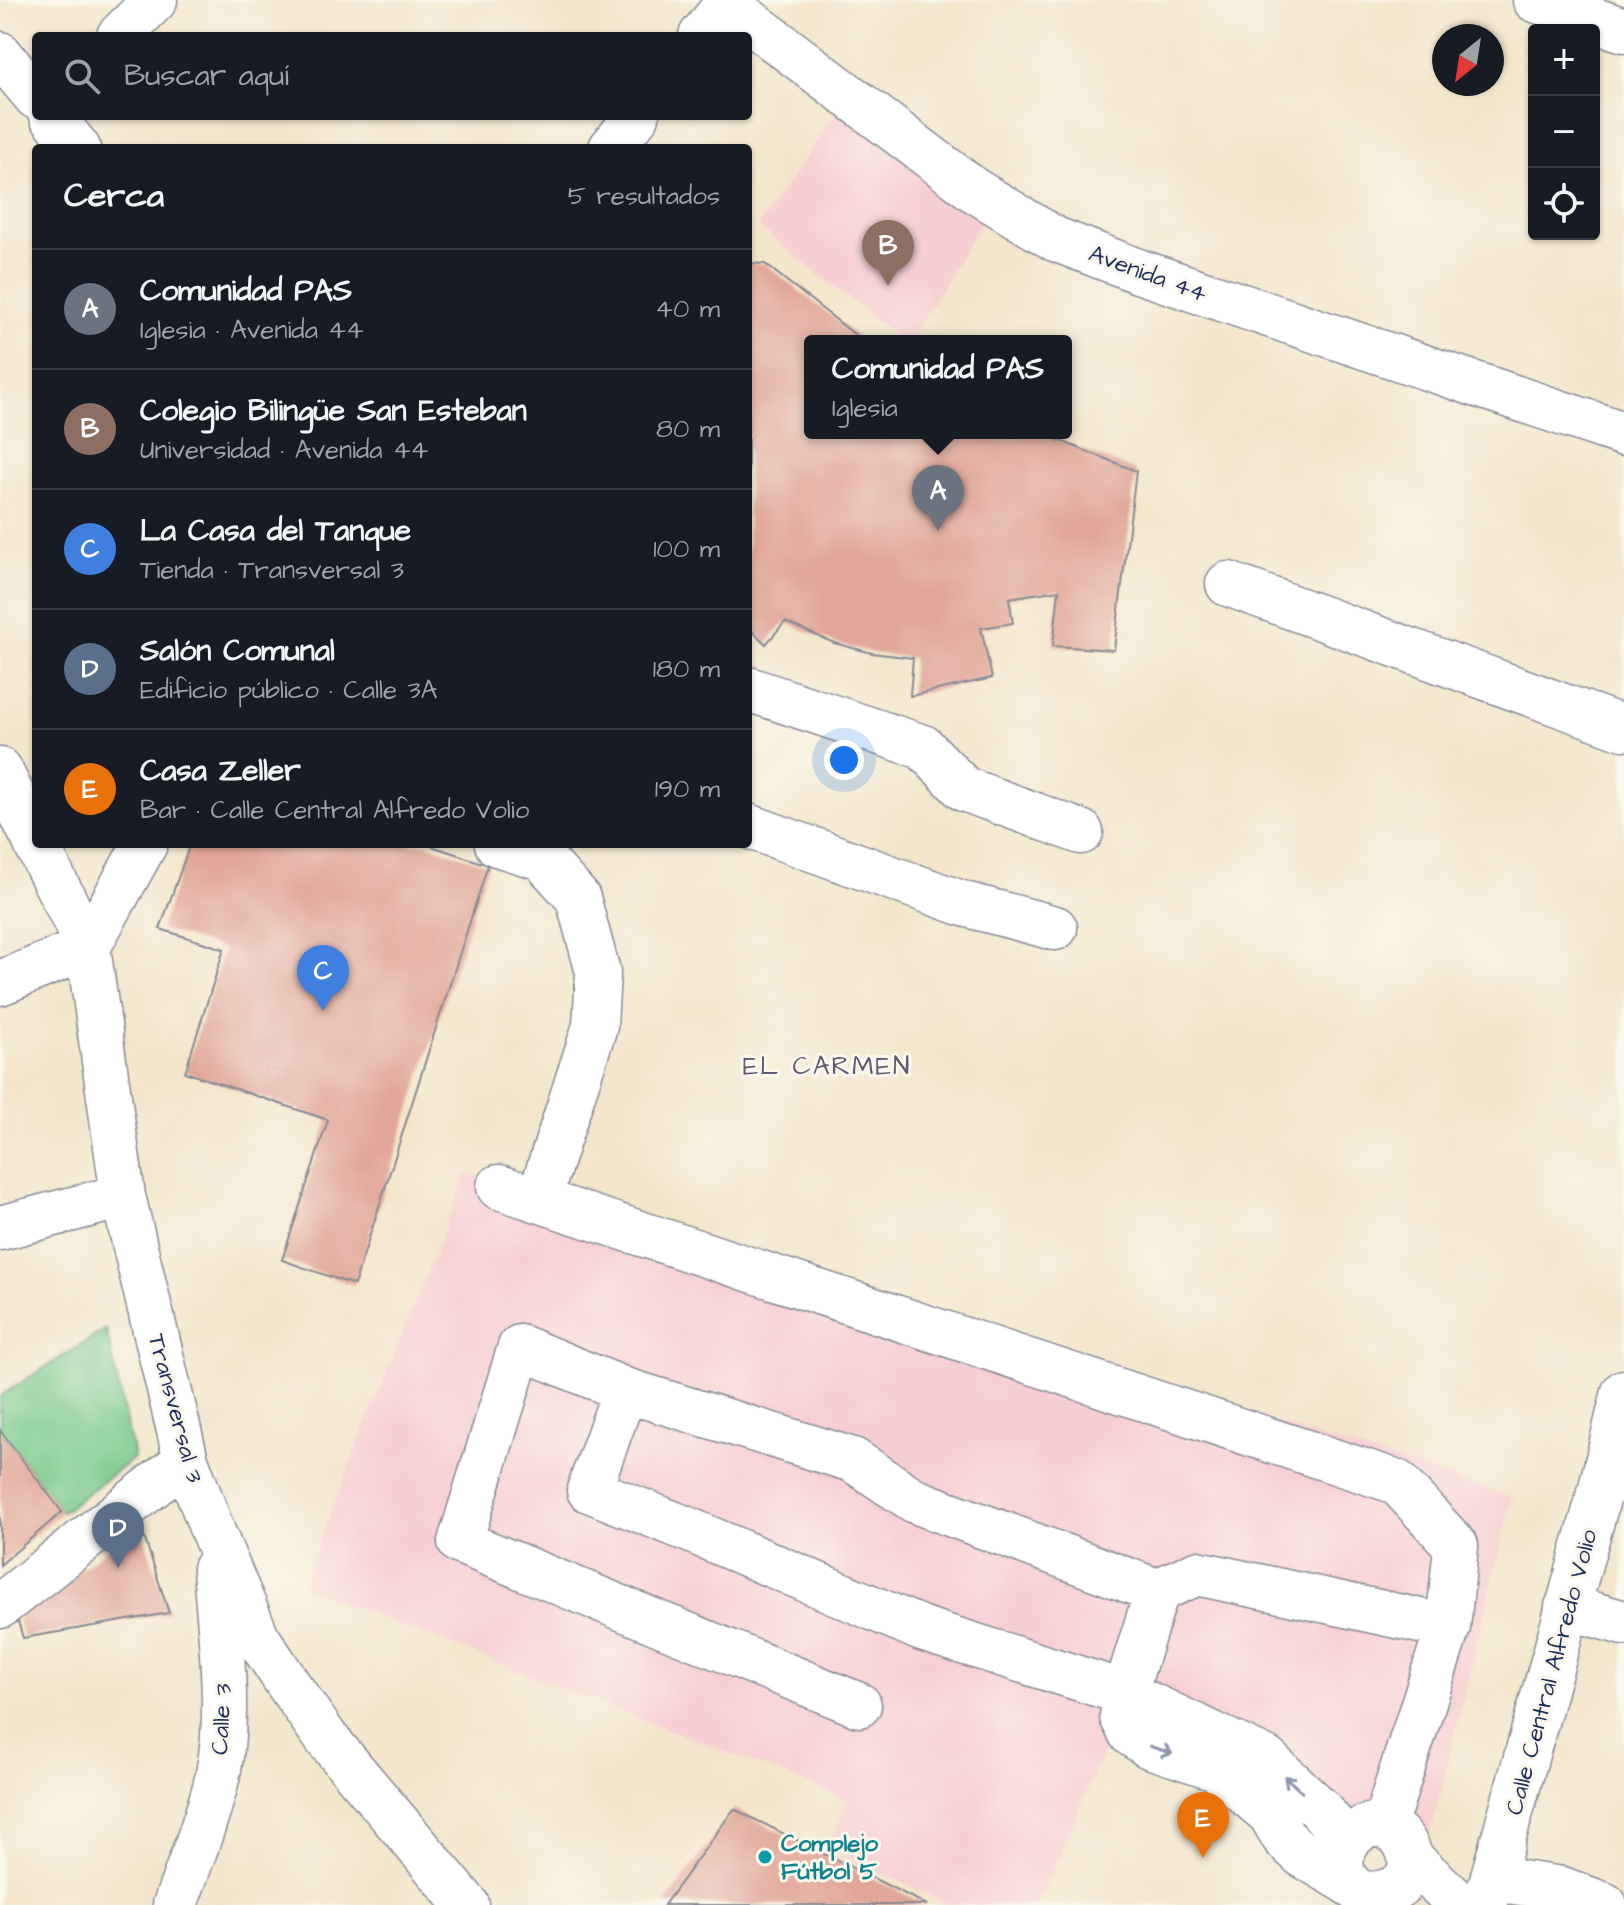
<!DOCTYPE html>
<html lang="es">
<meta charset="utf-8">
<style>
body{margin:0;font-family:"Architects Daughter",sans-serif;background:#242831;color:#f1f3f6}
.controls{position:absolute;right:24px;top:24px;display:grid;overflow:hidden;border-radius:8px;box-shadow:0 2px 6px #0004}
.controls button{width:72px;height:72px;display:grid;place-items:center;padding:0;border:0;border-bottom:2px solid #363941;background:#171b24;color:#f1f3f6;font:40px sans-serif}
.compass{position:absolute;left:1432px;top:24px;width:72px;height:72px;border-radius:50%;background:#171b24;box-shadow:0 2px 6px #0004;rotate:210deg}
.you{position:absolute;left:844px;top:760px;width:28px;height:28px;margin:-20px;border:6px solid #fff;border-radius:50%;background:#1a73e8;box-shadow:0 0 0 12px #1a73e833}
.badge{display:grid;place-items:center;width:52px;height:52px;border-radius:50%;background:#c8321e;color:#fff;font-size:26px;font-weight:700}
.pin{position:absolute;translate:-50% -66px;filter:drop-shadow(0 2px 4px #0008)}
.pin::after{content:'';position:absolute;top:42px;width:28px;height:24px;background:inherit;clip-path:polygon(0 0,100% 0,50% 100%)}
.popup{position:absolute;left:804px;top:335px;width:268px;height:104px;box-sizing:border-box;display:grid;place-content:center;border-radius:8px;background:#171b24;filter:drop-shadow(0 2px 6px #0005);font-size:26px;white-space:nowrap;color:#9ea1a6}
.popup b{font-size:30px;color:#f1f3f6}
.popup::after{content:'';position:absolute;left:50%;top:100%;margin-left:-16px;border:16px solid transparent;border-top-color:#171b24}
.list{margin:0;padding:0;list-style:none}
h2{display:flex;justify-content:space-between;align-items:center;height:104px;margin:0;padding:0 32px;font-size:34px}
h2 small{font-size:26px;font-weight:400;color:#9ea1a6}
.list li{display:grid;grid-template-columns:52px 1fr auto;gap:24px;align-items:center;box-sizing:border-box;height:120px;padding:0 32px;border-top:2px solid #363941}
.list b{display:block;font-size:30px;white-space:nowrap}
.list p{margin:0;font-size:26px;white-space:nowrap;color:#9ea1a6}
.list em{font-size:26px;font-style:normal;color:#9ea1a6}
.icon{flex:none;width:44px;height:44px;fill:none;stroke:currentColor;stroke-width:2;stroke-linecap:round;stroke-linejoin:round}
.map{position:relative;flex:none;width:1624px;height:1905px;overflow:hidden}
.search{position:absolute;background:#171b24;box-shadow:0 2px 6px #0004;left:32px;top:32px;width:720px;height:88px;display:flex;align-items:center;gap:20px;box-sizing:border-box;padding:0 28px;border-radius:8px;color:#9ea1a6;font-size:30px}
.panel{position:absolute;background:#171b24;box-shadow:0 2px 6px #0004;left:32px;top:144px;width:720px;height:704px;border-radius:8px}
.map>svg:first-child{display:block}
.built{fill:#f7cfd3}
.green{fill:#74c789;stroke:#487b74;stroke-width:2}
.building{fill:#e1a699}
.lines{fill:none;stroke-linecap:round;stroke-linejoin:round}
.minor-casing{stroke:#878a95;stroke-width:47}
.major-casing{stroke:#878a95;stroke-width:47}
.minor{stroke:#fff;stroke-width:44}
.major{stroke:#fff;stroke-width:44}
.oneway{stroke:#8d97ae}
.culture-dot{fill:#0f9aa8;stroke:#fbf7ec;stroke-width:3}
.labels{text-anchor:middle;stroke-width:6;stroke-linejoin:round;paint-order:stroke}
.street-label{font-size:24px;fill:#1b2f5e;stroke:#fbf7ec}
.culture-label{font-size:24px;font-weight:bold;fill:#0d838f;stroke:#fbf7ec;text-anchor:start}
.neighbourhood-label{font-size:26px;letter-spacing:2px;fill:#605973;stroke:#fbf7ec}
</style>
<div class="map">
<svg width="1624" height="1905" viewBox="0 0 1624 1905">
<rect width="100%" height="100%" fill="#fbf7ec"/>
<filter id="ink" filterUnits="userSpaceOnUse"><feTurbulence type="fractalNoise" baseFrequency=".0125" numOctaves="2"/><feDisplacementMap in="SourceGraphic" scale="16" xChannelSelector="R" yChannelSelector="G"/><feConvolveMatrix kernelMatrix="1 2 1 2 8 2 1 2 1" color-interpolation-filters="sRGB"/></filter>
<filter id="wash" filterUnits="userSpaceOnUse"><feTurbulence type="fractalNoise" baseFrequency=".006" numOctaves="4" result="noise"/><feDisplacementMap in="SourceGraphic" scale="32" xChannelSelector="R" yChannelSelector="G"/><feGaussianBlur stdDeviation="1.8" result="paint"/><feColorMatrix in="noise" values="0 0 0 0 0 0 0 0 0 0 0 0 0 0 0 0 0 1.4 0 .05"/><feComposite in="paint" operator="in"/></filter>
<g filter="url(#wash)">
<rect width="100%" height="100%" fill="#f3e6cc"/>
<path class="built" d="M 836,113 L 984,217 L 910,341 L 902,341 L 758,226 Z
M 467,1173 L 1513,1497 L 1424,1859 L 1107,1745 L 1037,1905 L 952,1905 L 827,1848 L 848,1800 L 301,1586 Z"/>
<path class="green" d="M 106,1329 L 134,1458 L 62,1512 L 0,1430 L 0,1396 Z"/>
<g id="blocks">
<path class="building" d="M 748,263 L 765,264 L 863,341 L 810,341 L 810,433 L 1041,433 L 1136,471 L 1114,650 L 1053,646 L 1059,590 L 1009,598 L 1013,623 L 981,628 L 992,678 L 910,696 L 913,658 L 872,653 L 834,643 L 785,622 L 766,644 L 748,627 Z
M 190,844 L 426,844 L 488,865 L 354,1285 L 282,1260 L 328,1120 L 185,1072 L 224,949 L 160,929 Z
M 0,1430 L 62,1512 L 0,1565 Z
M 140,1524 L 169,1613 L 23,1638 L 17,1618 Z
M 734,1809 L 927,1905 L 664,1905 Z"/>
</g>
</g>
<g filter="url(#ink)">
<use href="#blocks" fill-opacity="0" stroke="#878a95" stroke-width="2"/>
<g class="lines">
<defs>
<path id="minor" d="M 1535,0 L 1624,30
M 727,4 L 974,190 L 1055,239 L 1141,272 L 1624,434
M 119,36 L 155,0
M 701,36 L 730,0
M 0,54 L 36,97
M 52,116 L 78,148
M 611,148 L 637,116
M 1228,584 L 1624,728
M 748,689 L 923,747 L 964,789 L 1081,832
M 0,770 L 36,843
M 748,826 L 964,904 L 1055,928
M 36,844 L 88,947 L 123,1196 L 186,1460 L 211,1527 L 257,1637 L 290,1687 L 326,1738 L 467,1905
M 497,844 L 542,858 L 578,898 L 598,972 L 595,1026 L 539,1199
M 0,983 L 88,947 L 145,844
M 499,1187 L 1397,1482 L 1456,1546 L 1448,1627 L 1384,1826
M 0,1228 L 123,1196
M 625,1390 L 520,1347 L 460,1542 L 859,1705
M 1157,1591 L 1197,1573 L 1448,1627
M 0,1606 L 186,1460
M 1567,1607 L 1624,1623
M 1346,1841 L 1320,1809 L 1266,1759 L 1125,1693 L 922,1629 L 687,1529 L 589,1490 L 625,1390 L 853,1460 L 915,1501 L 1157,1591 L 1125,1693 L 1122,1717 L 1131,1734 L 1149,1746 L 1216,1768 L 1270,1814 L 1284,1838 L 1302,1855 L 1348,1882
M 1412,1860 L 1461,1905
M 1494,1879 L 1562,1889 L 1605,1905
M 1365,1894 C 1447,1894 1401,1803 1360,1830 C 1343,1840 1334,1867 1349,1883 C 1357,1892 1370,1898 1380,1905
M 175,1905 C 189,1865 206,1824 216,1783 C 232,1718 220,1635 215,1569"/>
<path id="major" d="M 1485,1905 L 1600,1492 L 1624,1392"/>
</defs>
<use href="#minor" class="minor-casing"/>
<use href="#major" class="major-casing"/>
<use href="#minor" class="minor"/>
<use href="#major" class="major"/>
</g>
<defs><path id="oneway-shaft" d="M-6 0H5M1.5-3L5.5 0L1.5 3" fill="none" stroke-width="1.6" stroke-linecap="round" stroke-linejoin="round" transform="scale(2)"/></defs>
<g class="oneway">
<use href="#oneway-shaft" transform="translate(1161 1750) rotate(18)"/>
<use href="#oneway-shaft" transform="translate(1293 1784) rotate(-137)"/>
</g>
</g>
<circle class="culture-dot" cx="765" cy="1857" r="8"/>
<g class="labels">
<g class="street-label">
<text transform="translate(1148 273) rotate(20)" y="8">Avenida 44</text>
<text transform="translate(176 1408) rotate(75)" y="8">Transversal 3</text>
<text transform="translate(1551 1672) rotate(-75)" y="8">Calle Central Alfredo Volio</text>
<text transform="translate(221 1719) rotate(-87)" y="8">Calle 3</text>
</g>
<g class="culture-label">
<text x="781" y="1851">Complejo<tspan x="781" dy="28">Fútbol 5</tspan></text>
</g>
<g class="neighbourhood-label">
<text x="827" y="1074">EL CARMEN</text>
</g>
</g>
</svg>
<div class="controls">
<button>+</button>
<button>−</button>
<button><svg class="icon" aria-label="locate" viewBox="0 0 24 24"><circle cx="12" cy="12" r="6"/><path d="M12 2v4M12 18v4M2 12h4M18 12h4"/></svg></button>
</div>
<svg class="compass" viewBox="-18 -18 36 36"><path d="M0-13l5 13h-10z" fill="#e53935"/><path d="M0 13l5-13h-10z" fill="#9ea1a6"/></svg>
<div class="you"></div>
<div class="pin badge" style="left:938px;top:531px;background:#6b7280">A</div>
<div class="popup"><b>Comunidad PAS</b>Iglesia</div>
<div class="pin badge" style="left:888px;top:286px;background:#8d6e63">B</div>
<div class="pin badge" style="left:323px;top:1011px;background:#3f7fe0">C</div>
<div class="pin badge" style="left:118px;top:1568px;background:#5c6f8a">D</div>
<div class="pin badge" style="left:1203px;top:1858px;background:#e8710a">E</div>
<div class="search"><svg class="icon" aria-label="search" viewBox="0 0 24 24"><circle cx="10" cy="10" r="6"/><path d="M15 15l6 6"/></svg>Buscar aquí</div>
<section class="panel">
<h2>Cerca<small>5 resultados</small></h2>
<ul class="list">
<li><span class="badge" style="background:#6b7280">A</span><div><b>Comunidad PAS</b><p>Iglesia · Avenida 44</p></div><em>40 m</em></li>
<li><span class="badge" style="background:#8d6e63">B</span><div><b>Colegio Bilingüe San Esteban</b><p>Universidad · Avenida 44</p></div><em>80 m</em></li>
<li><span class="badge" style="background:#3f7fe0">C</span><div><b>La Casa del Tanque</b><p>Tienda · Transversal 3</p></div><em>100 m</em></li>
<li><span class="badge" style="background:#5c6f8a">D</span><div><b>Salón Comunal</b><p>Edificio público · Calle 3A</p></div><em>180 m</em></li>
<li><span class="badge" style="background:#e8710a">E</span><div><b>Casa Zeller</b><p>Bar · Calle Central Alfredo Volio</p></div><em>190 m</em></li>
</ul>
</section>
</div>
